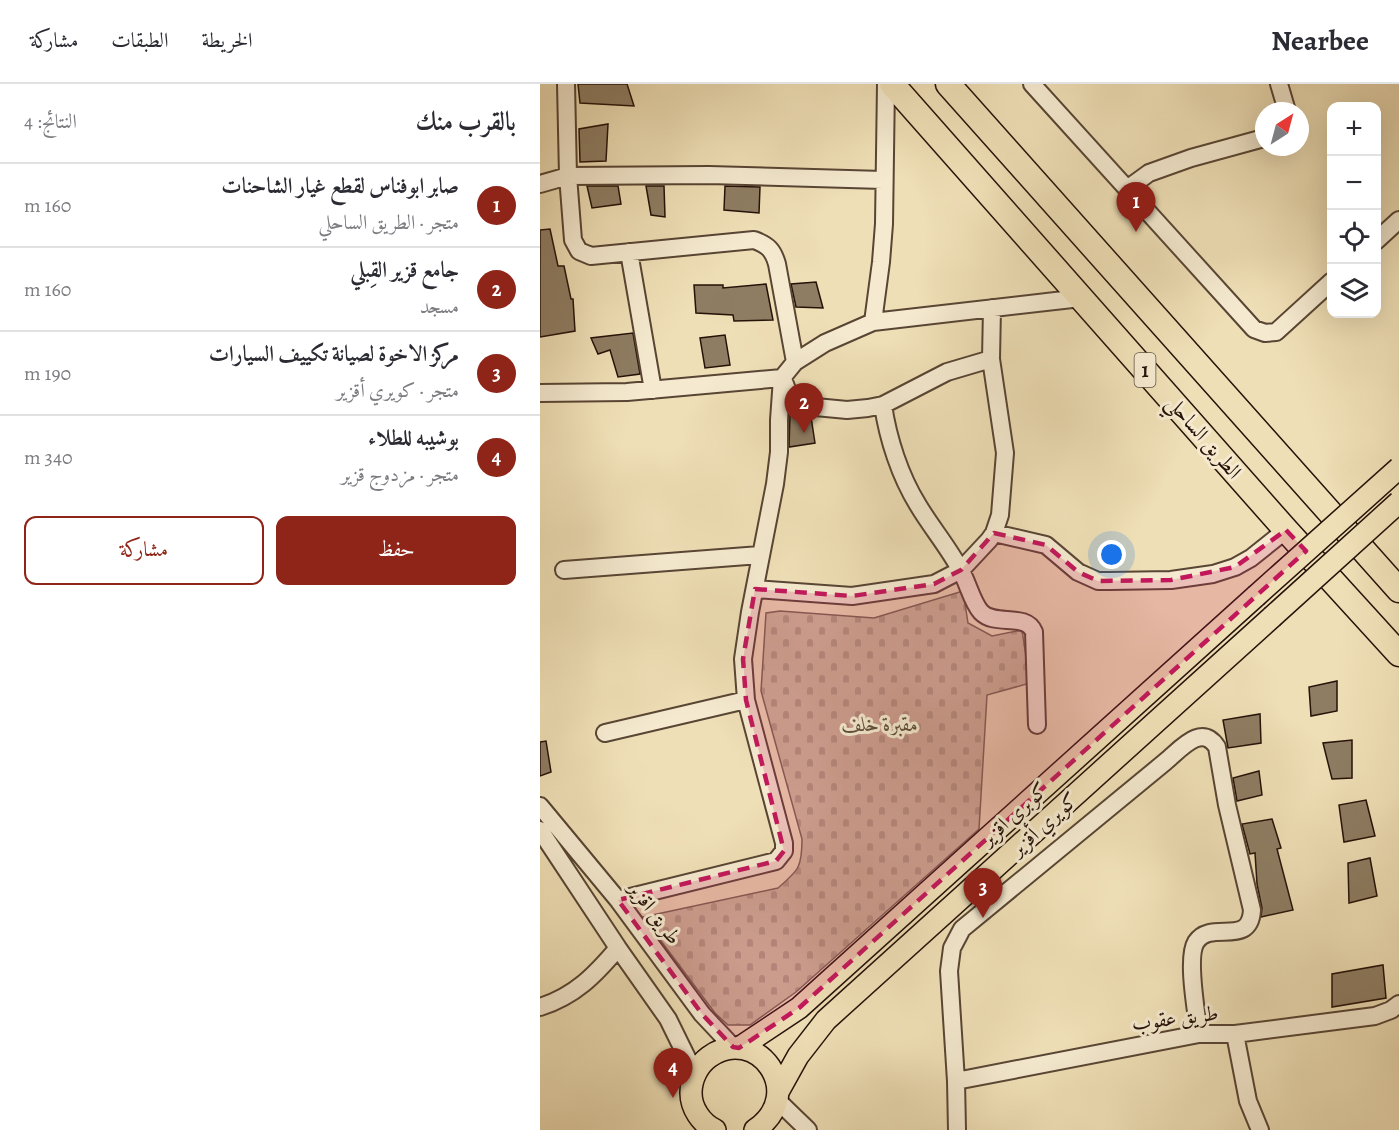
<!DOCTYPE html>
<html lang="ar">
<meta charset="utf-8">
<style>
body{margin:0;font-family:Alegreya,Amiri,serif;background:#f7f7f7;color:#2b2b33;direction:rtl}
.controls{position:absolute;right:18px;top:18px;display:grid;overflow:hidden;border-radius:12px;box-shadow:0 6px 24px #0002}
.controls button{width:54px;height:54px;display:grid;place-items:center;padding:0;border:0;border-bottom:2px solid #e1e1e2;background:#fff;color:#2b2b33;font:30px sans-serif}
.compass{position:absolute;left:715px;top:18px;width:54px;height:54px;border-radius:50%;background:#fff;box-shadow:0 6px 24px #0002;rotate:36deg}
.you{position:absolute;left:572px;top:471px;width:21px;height:21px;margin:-15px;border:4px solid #fff;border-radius:50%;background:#1a73e8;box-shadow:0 0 0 9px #1a73e833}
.badge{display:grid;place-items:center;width:39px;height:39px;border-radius:50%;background:#8f2418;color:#fff;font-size:20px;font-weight:700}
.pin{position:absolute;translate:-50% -50px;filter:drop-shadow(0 2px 3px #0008)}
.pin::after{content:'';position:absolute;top:32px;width:21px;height:18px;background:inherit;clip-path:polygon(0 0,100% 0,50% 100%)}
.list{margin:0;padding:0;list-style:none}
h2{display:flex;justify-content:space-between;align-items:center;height:78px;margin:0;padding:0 24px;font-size:26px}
h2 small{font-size:20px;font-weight:400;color:#7c7c81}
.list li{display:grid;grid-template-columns:39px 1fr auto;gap:18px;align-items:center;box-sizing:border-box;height:84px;padding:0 24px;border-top:2px solid #e1e1e2}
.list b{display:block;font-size:22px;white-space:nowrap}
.list p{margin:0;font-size:20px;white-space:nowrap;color:#7c7c81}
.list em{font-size:20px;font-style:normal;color:#7c7c81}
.actions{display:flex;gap:12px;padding:18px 24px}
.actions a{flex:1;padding:14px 0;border:2px solid #8f2418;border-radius:12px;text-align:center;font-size:21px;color:#8f2418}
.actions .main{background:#8f2418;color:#fff}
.icon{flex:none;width:33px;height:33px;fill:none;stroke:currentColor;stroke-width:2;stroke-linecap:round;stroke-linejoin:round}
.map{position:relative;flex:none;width:859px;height:1046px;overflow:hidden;direction:ltr}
header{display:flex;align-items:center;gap:36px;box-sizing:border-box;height:84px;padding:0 30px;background:#fff;border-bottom:2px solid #e1e1e2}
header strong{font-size:28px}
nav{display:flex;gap:33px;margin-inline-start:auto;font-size:21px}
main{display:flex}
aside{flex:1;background:#fff}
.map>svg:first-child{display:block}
.cemetery{fill:url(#cemetery-stones);stroke:#796751;stroke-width:1.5}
.building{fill:#8e7d63;stroke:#251209;stroke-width:1.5}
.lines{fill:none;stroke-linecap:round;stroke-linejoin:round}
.minor-casing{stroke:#584534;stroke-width:20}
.major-casing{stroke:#251209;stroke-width:24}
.highway-casing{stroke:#251209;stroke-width:27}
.minor{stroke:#f5ead0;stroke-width:16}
.major{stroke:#efdfb6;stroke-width:21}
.highway{stroke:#efdfb6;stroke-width:24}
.major-bridge-casing{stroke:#251209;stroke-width:24;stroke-linecap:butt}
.major-bridge{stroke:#efdfb6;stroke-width:21}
.marked{fill:#c2185b;fill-opacity:0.2;stroke:#c2185b;stroke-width:4.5;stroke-dasharray:12 8;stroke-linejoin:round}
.labels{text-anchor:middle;stroke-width:6;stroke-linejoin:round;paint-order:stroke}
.shield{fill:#f5ead0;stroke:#635345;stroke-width:1.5}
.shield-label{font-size:20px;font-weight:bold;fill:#251209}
.street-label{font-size:21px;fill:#251209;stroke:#f5ead0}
.park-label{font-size:21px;font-style:italic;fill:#604e3b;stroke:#f5ead0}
</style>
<header>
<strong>Nearbee</strong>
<nav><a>الخريطة</a><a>الطبقات</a><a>مشاركة</a></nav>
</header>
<main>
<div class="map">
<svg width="859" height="1046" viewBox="0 0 859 1046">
<defs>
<pattern id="cemetery-stones" width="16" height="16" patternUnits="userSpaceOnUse" patternTransform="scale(1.5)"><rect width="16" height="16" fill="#cdbc99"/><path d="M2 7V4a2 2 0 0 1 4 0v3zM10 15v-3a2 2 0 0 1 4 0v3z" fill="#b0a182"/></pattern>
</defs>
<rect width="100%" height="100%" fill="#efdfb6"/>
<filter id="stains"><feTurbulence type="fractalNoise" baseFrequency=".00333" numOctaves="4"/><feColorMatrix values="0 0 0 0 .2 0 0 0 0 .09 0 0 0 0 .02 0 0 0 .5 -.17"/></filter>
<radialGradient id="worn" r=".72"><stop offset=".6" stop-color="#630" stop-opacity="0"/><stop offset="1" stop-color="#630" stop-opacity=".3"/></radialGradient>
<path class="cemetery" d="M 423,507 L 428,539 L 452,552 L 482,546 L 490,599 L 447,611 L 439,745 L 256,908 L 210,941 L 188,941 L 175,929 L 103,833 L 238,804 C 259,786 262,783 262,755 L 221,607 L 226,529 L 240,527 L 334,534 Z"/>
<path class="building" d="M 38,0 L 87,0 L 94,22 L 40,19 Z
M 68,40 L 66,77 L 40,78 L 39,45 Z
M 47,102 L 78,102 L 81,120 L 52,124 Z
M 106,102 L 124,102 L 125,133 L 111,131 Z
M 185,102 L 220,103 L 219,129 L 184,126 Z
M 10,145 L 18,182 L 24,182 L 31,215 L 33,215 L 35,247 L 0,253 L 0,146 Z
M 276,198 L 283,224 L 256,223 L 251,200 Z
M 226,200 L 233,236 L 194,237 L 193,231 L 156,229 L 154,201 L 183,201 L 183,204 Z
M 93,249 L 100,290 L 78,293 L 70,266 L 58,270 L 51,254 Z
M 185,251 L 190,281 L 165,284 L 160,254 Z
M 258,330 L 271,333 L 275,359 L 249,363 L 250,331 Z
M 797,597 L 797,627 L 771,632 L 769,603 Z
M 720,630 L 721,659 L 688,664 L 683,636 Z
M 812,656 L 812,694 L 792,695 L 783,659 Z
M 6,657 L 11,688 L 0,692 L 0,658 Z
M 719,687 L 722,711 L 697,717 L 693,694 Z
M 826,716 L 835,752 L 804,758 L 799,721 Z
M 732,735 L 741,764 L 737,765 L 753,826 L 721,833 L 722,824 L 717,800 L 715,769 L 710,770 L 702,740 Z
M 830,774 L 837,812 L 809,819 L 808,779 Z
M 843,881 L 846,914 L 792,923 L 792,890 Z"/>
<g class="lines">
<defs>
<path id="minor" d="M 26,0 L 28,92 L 33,156 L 39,167 L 51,172 L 214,156 C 228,161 233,166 237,180 L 255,278
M 492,0 L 714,245 L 725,249 L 736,248 L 792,197
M 739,0 L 747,27
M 0,100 L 28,92 L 169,91 L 343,96
M 587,105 L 609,89 L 651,74 L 724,54
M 836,157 L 859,136
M 89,168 L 113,306
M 333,238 L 341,178 L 344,140 L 346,0
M 243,295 L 250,313 L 265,322 L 307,326 L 328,324 L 343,321 L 407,288 L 451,275
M 0,309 L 87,308 L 242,294
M 343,321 C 348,355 360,392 378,421 C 391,443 409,464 421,487 C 428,499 432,518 441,528 C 455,543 486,528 494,548 L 497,641
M 454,449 L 506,461 L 538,488 L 558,497 L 569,497 L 631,496 L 673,490 L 695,483 L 711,474 L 746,446
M 24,486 L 220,471
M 215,505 L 312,512 L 394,500 L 421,486 L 449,456 L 454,449 L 460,431 L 465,369 L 451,275 L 452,224
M 65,649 L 206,616
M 0,722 L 78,816 L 162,930 L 193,963
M 0,746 L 78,864 L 128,935 L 155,990
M 78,816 L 236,777 L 244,767 L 244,759 L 206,616 L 203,575 L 210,528 L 235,400 L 239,368 L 239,336 L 242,294 L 255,278 L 285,259 L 333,238 L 541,214
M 0,923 C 35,912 55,891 78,864
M 695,950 L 708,1017 L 720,1046
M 416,997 L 659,950 L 695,950 L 835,932 L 851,926 L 859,920
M 237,1016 L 268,1046
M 417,1046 L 416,997 L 409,887 L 412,864 L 422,845 L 625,678 C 641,665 661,639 677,663 L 687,721 L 712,826 C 710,864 671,835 656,858 C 646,874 657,931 659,950"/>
<path id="major" d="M 199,964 L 259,924 L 716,512
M 238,1008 L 258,972 L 286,936 L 732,533
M 175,1046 C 161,1039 151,1024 151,1009 C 151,995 158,981 169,973 C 216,939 269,1009 215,1046"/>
<path id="highway" d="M 352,0 L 746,446 L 859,570
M 408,0 L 859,506"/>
</defs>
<use href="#minor" class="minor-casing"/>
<use href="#major" class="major-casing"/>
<use href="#highway" class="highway-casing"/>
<use href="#minor" class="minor"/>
<use href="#major" class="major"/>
<use href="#highway" class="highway"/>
<defs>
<path id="major-bridge" d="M 716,512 L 859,384
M 732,533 L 859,418"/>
</defs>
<use href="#major-bridge" class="major-bridge-casing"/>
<use href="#major-bridge" class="major-bridge"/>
</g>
<path class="marked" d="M 746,446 L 766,467 L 259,924 L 199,964 L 193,963 L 162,930 L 78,816 L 236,777 L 244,767 L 206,616 L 203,575 L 215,505 L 312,512 L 394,500 L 421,486 L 454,449 L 506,461 L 538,488 L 558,497 L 631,496 L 695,483 Z"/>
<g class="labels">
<rect class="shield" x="594.5" y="269" width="21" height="34" rx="4.5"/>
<g class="shield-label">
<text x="605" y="293">1</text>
</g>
<g class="street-label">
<text transform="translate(664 353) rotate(49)" y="7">الطريق الساحلي</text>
<text transform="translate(474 730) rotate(-42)" y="7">كوبري اقزير</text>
<text transform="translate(504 740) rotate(-42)" y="7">كويري أقزير</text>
<text transform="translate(115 829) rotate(53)" y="7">طريق اقزير</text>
<text transform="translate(635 934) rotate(-7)" y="7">طريق عقوب</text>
</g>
<g class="park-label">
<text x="340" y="647">مقبرة خلف</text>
</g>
</g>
<rect width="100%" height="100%" filter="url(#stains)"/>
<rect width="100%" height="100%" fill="url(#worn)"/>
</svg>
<div class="controls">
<button>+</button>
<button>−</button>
<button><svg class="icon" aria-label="locate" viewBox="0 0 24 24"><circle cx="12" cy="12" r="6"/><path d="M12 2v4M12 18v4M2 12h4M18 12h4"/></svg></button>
<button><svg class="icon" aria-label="layers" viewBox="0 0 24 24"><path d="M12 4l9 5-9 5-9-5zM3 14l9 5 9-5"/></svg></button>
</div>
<svg class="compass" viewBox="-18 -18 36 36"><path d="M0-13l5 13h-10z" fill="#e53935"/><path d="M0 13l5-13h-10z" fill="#7c7c81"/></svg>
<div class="you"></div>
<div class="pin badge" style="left:596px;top:148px">1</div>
<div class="pin badge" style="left:264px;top:349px">2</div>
<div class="pin badge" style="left:443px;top:834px">3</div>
<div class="pin badge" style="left:133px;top:1014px">4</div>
</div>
<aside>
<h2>بالقرب منك<small>النتائج: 4</small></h2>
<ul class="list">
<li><span class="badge">1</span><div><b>صابر ابوفناس لقطع غيار الشاحنات</b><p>متجر · الطريق الساحلي</p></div><em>160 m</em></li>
<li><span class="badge">2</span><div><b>جامع قزير القِبلي</b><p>مسجد</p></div><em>160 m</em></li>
<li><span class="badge">3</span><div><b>مركز الاخوة لصيانة تكييف السيارات</b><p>متجر · كويري أقزير</p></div><em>190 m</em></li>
<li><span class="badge">4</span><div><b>بوشيبه للطلاء</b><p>متجر · مزدوج قزير</p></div><em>340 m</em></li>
</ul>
<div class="actions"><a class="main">حفظ</a><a>مشاركة</a></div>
</aside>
</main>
